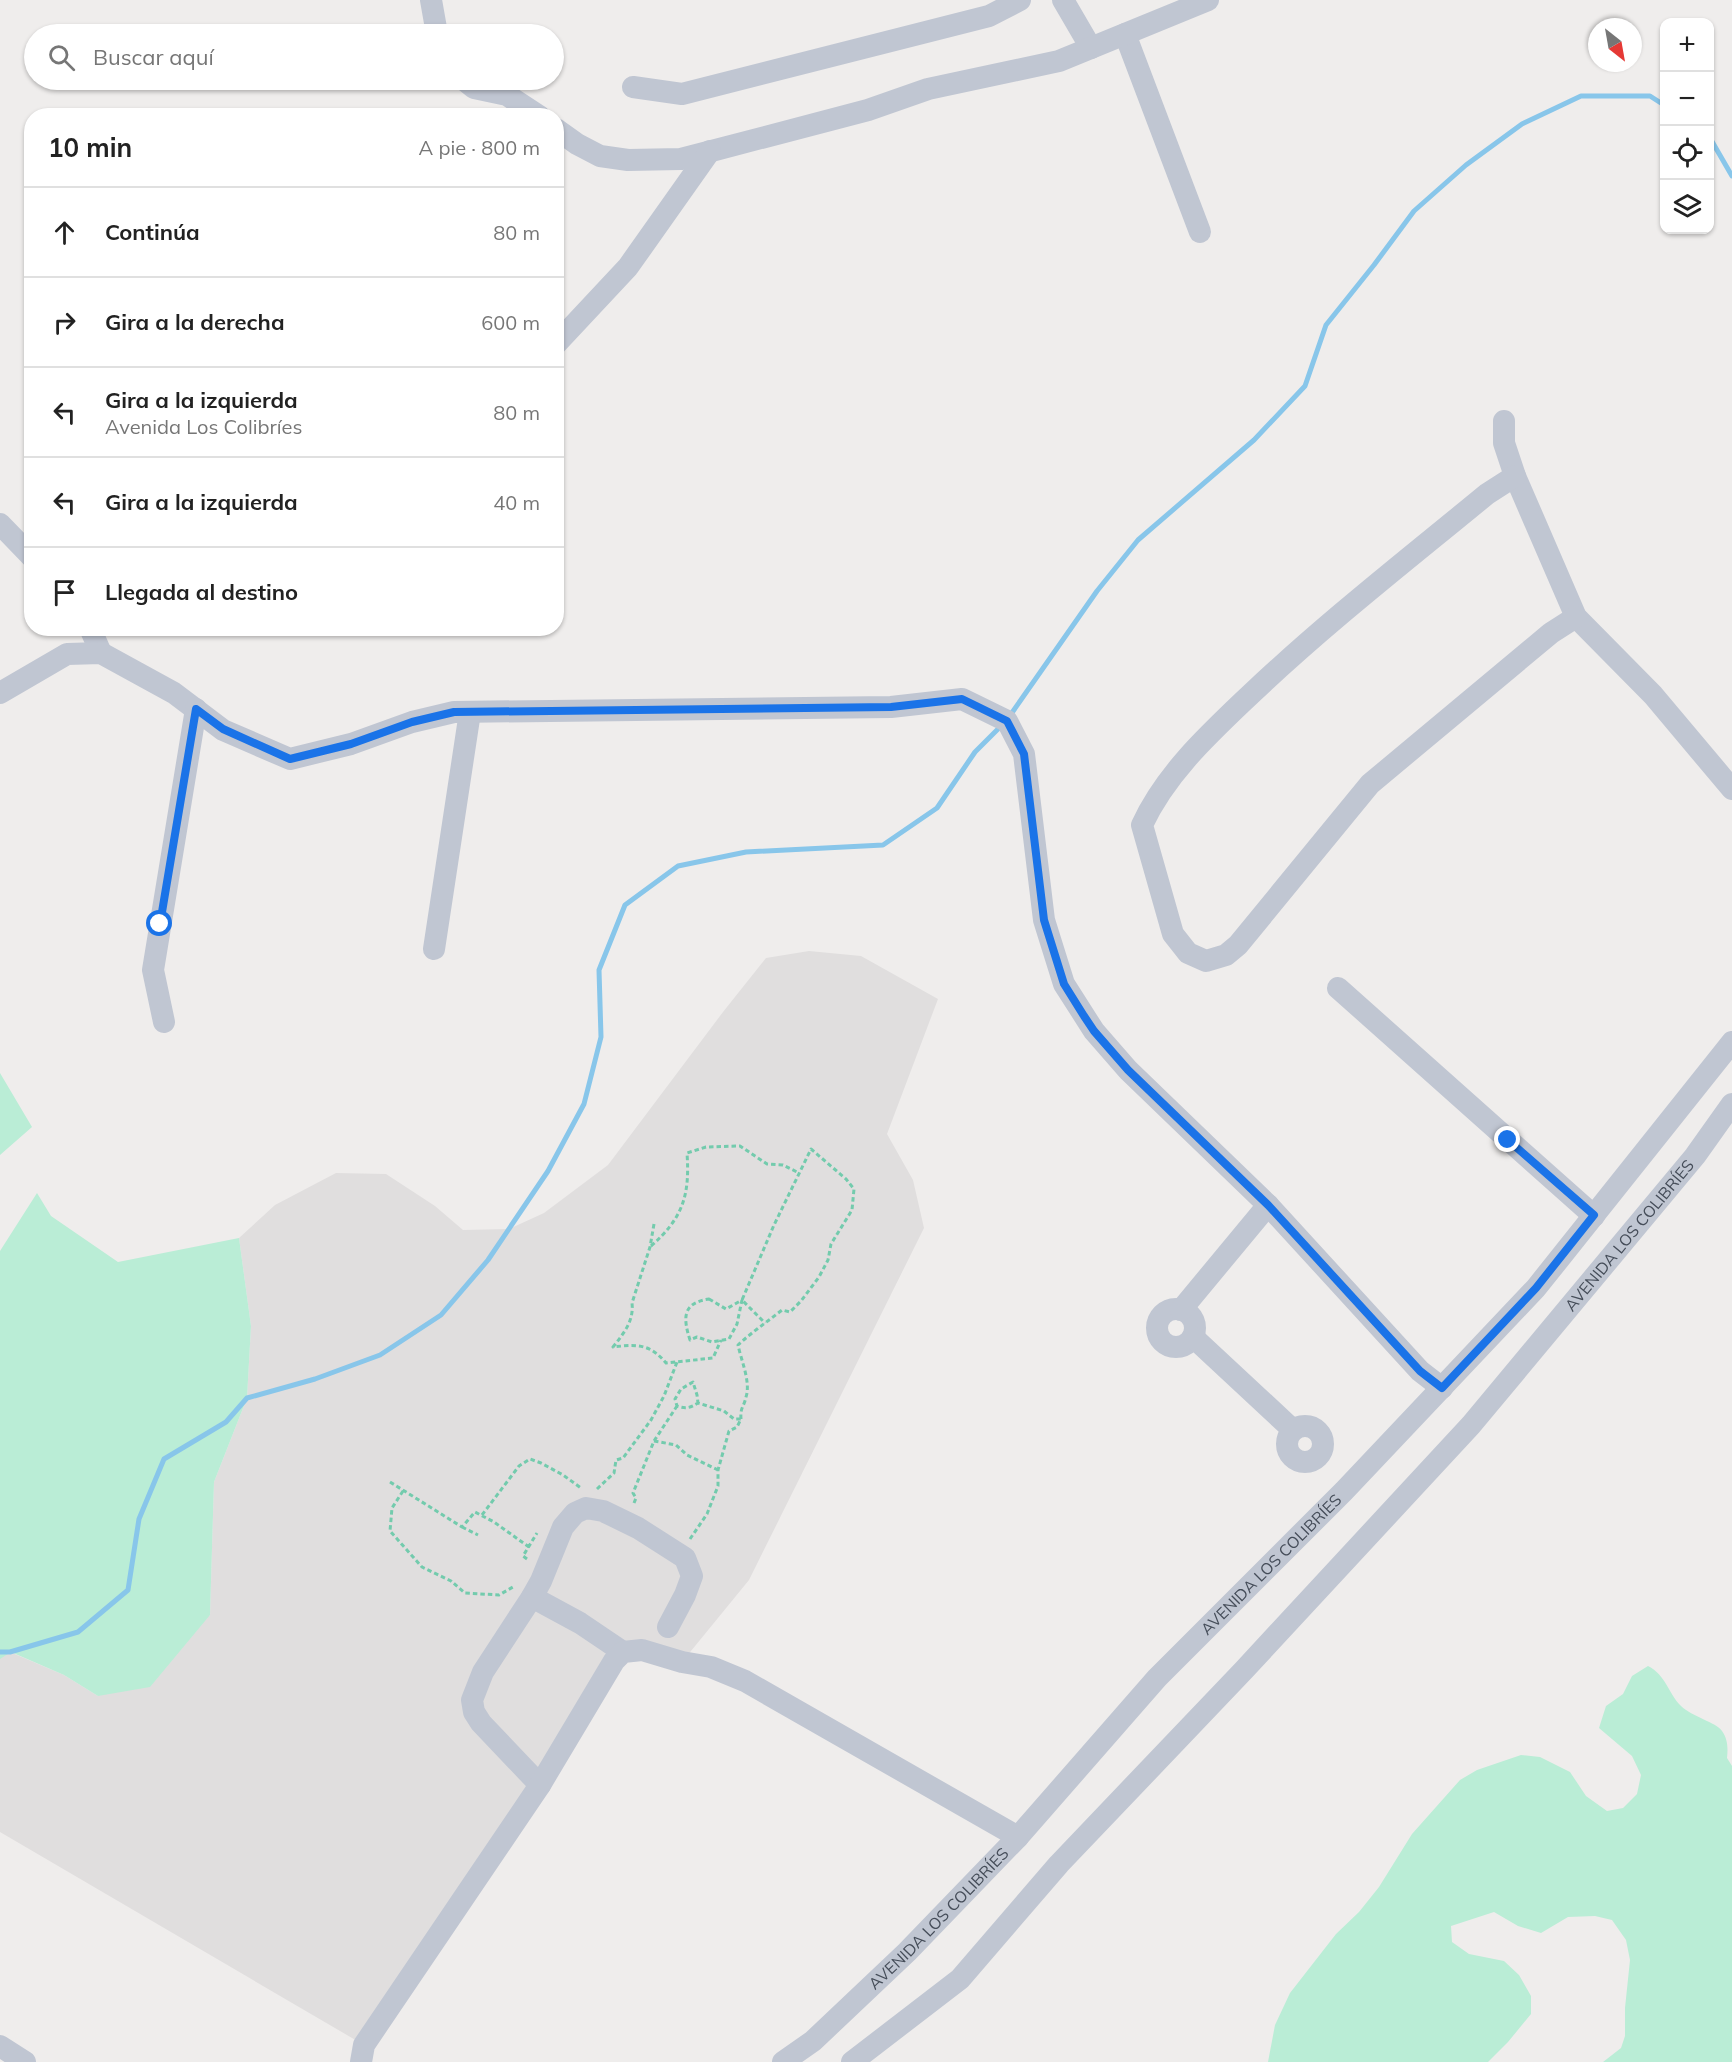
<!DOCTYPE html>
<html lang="es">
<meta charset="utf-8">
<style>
body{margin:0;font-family:Mulish,sans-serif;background:#f6f6f6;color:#222}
.controls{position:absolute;right:18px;top:18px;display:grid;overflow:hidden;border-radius:12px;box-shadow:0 2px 4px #0004}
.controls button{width:54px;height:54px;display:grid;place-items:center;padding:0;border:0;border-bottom:2px solid #e0e0e0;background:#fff;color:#222;font:30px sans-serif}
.compass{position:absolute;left:1588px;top:18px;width:54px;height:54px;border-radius:50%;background:#fff;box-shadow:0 2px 4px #0004;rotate:149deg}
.stop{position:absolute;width:18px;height:18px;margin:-14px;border:4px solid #1a73e8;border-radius:50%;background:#fff}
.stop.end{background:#1a73e8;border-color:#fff;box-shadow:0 2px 6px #0008}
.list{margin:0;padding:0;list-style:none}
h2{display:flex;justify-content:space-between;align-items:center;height:78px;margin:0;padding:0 24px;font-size:26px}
h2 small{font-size:20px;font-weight:400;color:#767676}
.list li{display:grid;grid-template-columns:39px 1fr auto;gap:18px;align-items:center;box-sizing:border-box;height:90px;padding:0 24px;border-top:2px solid #e0e0e0}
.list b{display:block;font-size:22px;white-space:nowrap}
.list p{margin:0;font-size:20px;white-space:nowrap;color:#767676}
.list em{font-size:20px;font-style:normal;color:#767676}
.icon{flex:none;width:33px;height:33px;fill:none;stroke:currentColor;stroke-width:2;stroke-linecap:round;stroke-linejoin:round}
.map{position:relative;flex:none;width:1732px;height:2062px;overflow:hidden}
.search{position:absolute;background:#fff;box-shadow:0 2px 4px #0004;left:24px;top:24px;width:540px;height:66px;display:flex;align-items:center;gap:15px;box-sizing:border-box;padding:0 21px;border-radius:33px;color:#767676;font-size:22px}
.panel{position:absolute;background:#fff;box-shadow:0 2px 4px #0004;left:24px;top:108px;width:540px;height:528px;border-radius:24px}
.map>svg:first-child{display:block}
.education{fill:#e0dede}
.green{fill:#baedd6}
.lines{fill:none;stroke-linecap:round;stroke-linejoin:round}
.stream{stroke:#88c6ea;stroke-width:5}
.path{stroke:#73cbad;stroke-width:3;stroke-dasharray:4.5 3;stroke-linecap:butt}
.minor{stroke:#c0c6d2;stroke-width:22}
.route{stroke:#1a73e8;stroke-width:8}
.labels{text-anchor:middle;stroke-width:4.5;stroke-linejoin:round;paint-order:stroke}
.street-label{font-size:16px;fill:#454d59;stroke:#fff}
</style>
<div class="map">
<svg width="1732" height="2062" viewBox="0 0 1732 2062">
<rect width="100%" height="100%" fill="#efedec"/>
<path class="education" d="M 809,951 L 861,956 L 938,999 L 887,1134 L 913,1180 L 924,1228 L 749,1580 L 682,1662 L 632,1650 L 364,2045 L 0,1832 L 0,1657 L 10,1652 L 64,1675 L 98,1696 L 210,1615 L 214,1482 L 247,1398 L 251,1326 L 239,1238 L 275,1205 L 336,1173 L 386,1174 L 435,1206 L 463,1230 L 509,1229 L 544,1213 L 608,1165 L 723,1012 L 766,958 Z"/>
<path class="green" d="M 0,1073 L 32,1127 L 0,1155 Z
M 37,1193 L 51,1216 L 118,1262 L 239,1238 L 251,1326 L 247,1398 L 214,1482 L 210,1615 L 150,1687 L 98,1696 L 64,1675 L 11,1652 L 0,1659 L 0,1251 Z
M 1648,1666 C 1666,1675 1668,1693 1681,1706 C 1692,1717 1716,1722 1722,1731 C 1728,1739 1728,1749 1727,1758 L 1732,1766 L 1732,2062 L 1603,2062 L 1621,2048 L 1625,2036 L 1625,2008 L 1630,1960 L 1626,1940 L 1612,1920 L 1595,1916 L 1568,1917 L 1541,1933 L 1518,1926 L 1494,1912 L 1451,1926 L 1452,1942 L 1469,1954 L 1504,1961 L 1519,1975 L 1531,1996 L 1531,2014 L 1508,2042 L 1488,2062 L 1268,2062 L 1275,2025 L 1290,1993 L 1336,1934 L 1359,1912 L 1379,1887 L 1412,1834 L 1460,1780 L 1477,1770 L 1521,1755 L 1540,1757 L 1570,1772 L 1586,1796 L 1607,1811 L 1623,1808 L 1637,1794 L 1641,1775 L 1632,1756 L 1599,1728 L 1606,1706 L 1623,1694 L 1632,1676 Z"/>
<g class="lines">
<path class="stream" d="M 1710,138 L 1732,176
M 1009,717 L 1097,591 L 1138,540 L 1254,440 L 1305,386 L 1326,325 L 1374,265 L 1414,211 L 1466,165 L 1522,124 L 1581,96 L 1650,96 L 1664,105
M 0,1652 L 10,1652 L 78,1632 L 128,1590 L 139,1519 L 164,1459 L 226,1422 L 247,1398 L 315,1379 L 380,1355 L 441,1315 L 488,1260 L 548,1171 L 584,1104 L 601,1037 L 599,970 L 625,905 L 678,866 L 746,852 L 883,845 L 937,808 L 975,752 L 1003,724"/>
<path class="path" d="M 654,1224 L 650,1247 L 632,1303 C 634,1321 624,1333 613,1347 C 638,1344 650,1344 666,1363 L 713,1358 L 721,1340
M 651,1246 C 683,1218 690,1195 687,1153 L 706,1147 L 740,1146 L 767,1164 L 783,1165 L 799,1173
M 709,1299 L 726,1309 L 742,1300 L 737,1324 L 729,1339 L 712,1342 L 697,1337 L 690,1340 C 683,1318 682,1303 709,1299 Z
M 741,1419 C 740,1407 744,1407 746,1397 C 751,1382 741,1360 738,1345 C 752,1332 767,1322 782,1310 L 790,1312 L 801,1301 L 819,1277 L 828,1260 L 831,1244 L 852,1210 L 854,1189 L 846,1179 L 811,1149 L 774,1225 L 742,1300 L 765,1323
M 654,1441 L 676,1445 L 687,1455 L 718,1470
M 390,1482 L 462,1527 L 475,1512 L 494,1522 L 529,1547
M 597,1489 L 614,1473 L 616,1460 L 623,1458 L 651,1420 L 664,1396 L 677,1362
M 403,1491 L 392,1508 L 390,1531 L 422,1567 L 451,1581 L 465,1593 L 499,1595 L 513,1587
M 634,1503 L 636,1498 L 633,1493 L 654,1441 L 677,1406
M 482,1515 L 519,1466 L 530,1459 L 541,1463 L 563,1475 L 581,1488
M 462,1527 L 478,1535
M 690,1539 L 707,1514 L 718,1486 L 718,1470 L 729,1431 L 737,1427 L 741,1419 L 734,1419 L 724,1411 L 698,1403 C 690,1408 686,1409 677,1406 L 675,1399 L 681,1389 L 693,1382 L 697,1395 L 698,1403
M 527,1559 L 523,1556 L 537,1533"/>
<g class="minor">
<path d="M 431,0 L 437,34"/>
<path d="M 1063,0 L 1091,48"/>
<path d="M 1125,34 L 1200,232"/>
<path d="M 464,80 L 474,88 L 507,95 L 539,116"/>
<path d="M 633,87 L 682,94 L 989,16 L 1020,0"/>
<path d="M 556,129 L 577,144 L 600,156 L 628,160 L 681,159 L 868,110 L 928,89 L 1059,61 L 1208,0"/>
<path d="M 556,344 L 628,267 L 710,151"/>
<path d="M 1504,421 L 1504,443 L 1515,476 L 1576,617 L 1653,695 L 1732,789"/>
<path d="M 1515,476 L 1487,494 C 1408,559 1326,623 1251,694 C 1210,733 1166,773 1142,825 L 1173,934 L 1188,953 L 1206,961 L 1226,955 L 1238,945 L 1370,784 L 1551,633 L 1576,617"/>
<path d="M 0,524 L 32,557"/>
<path d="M 90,628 L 101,653"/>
<path d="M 0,693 L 67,654 L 101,653 L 174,693 L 223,730 L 290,759 L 351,744 L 412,722 L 454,712 L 891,707 L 962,699 L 1007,721 L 1024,754 L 1044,920 L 1064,984 L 1094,1031 L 1128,1070 L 1268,1205 L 1420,1371 L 1442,1388"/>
<path d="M 434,949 L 470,712"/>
<path d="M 1338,988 L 1594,1216"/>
<path d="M 164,1022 L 153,970 L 196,709"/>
<circle cx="1176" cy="1328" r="19"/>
<path d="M 1181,1310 L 1268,1205"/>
<path d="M 1193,1337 L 1293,1430"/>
<circle cx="1305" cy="1444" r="18"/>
<path d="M 532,1597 L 580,1623 L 623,1652"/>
<path d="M 540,1785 L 481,1723 L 474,1712 L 472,1700 L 483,1672 L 532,1597 L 541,1581 L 563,1527 L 575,1513 L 586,1508 L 603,1511 L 638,1528 L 685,1558 L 692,1576 L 685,1595 L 668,1627"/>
<path d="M 0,2046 L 25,2062"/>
<path d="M 361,2062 L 364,2045 L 540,1785 L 614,1661 L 623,1652 L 642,1650 L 682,1662 L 711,1667 L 745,1681 L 1018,1837"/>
<path id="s1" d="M 783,2062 L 813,2041 L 907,1952 L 1018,1837 L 1157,1678 L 1344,1491 L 1536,1288 L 1732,1042"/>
<path id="s2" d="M 852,2062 L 960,1979 L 1059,1864 L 1244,1670 L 1471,1425 L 1695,1156 L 1732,1104"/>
</g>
</g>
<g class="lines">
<path class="route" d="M 160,924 L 196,709 L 223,729 L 290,759 L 351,744 L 412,722 L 454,712 L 891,707 L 962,699 L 1007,721 L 1024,754 L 1044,920 L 1064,984 L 1084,1016 L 1094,1031 L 1128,1070 L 1268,1205 L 1420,1371 L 1442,1388 L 1536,1288 L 1594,1215 L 1508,1140"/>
</g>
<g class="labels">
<g class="street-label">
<text dy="6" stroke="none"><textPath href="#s2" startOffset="1137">AVENIDA LOS COLIBRÍES</textPath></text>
<text dy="6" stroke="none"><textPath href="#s1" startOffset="698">AVENIDA LOS COLIBRÍES</textPath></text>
<text dy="6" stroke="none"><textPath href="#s1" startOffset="212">AVENIDA LOS COLIBRÍES</textPath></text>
</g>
</g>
</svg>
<div class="controls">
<button>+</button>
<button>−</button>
<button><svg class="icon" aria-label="locate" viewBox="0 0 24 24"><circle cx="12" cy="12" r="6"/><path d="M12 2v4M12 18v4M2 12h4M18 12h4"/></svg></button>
<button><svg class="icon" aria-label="layers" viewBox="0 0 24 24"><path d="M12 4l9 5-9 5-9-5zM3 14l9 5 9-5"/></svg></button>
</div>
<svg class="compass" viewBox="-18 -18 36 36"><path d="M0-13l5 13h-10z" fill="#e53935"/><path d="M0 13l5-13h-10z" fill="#767676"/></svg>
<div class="stop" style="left:160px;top:924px"></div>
<div class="stop end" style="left:1508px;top:1140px"></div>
<div class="search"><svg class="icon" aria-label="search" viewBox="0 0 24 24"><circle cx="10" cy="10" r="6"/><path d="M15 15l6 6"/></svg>Buscar aquí</div>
<section class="panel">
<h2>10 min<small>A pie · 800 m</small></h2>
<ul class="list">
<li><svg class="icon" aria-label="ahead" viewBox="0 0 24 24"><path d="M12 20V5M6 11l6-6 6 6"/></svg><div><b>Continúa</b></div><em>80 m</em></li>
<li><svg class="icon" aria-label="right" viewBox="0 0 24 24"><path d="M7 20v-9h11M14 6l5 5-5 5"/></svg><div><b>Gira a la derecha</b></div><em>600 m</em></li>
<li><svg class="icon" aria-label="left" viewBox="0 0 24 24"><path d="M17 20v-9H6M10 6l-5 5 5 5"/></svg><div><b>Gira a la izquierda</b><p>Avenida Los Colibríes</p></div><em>80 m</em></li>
<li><svg class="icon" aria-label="left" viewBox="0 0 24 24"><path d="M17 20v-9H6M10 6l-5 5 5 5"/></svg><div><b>Gira a la izquierda</b></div><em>40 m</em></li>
<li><svg class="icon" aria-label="arrive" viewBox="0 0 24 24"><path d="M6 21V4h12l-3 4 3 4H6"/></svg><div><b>Llegada al destino</b></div></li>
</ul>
</section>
</div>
